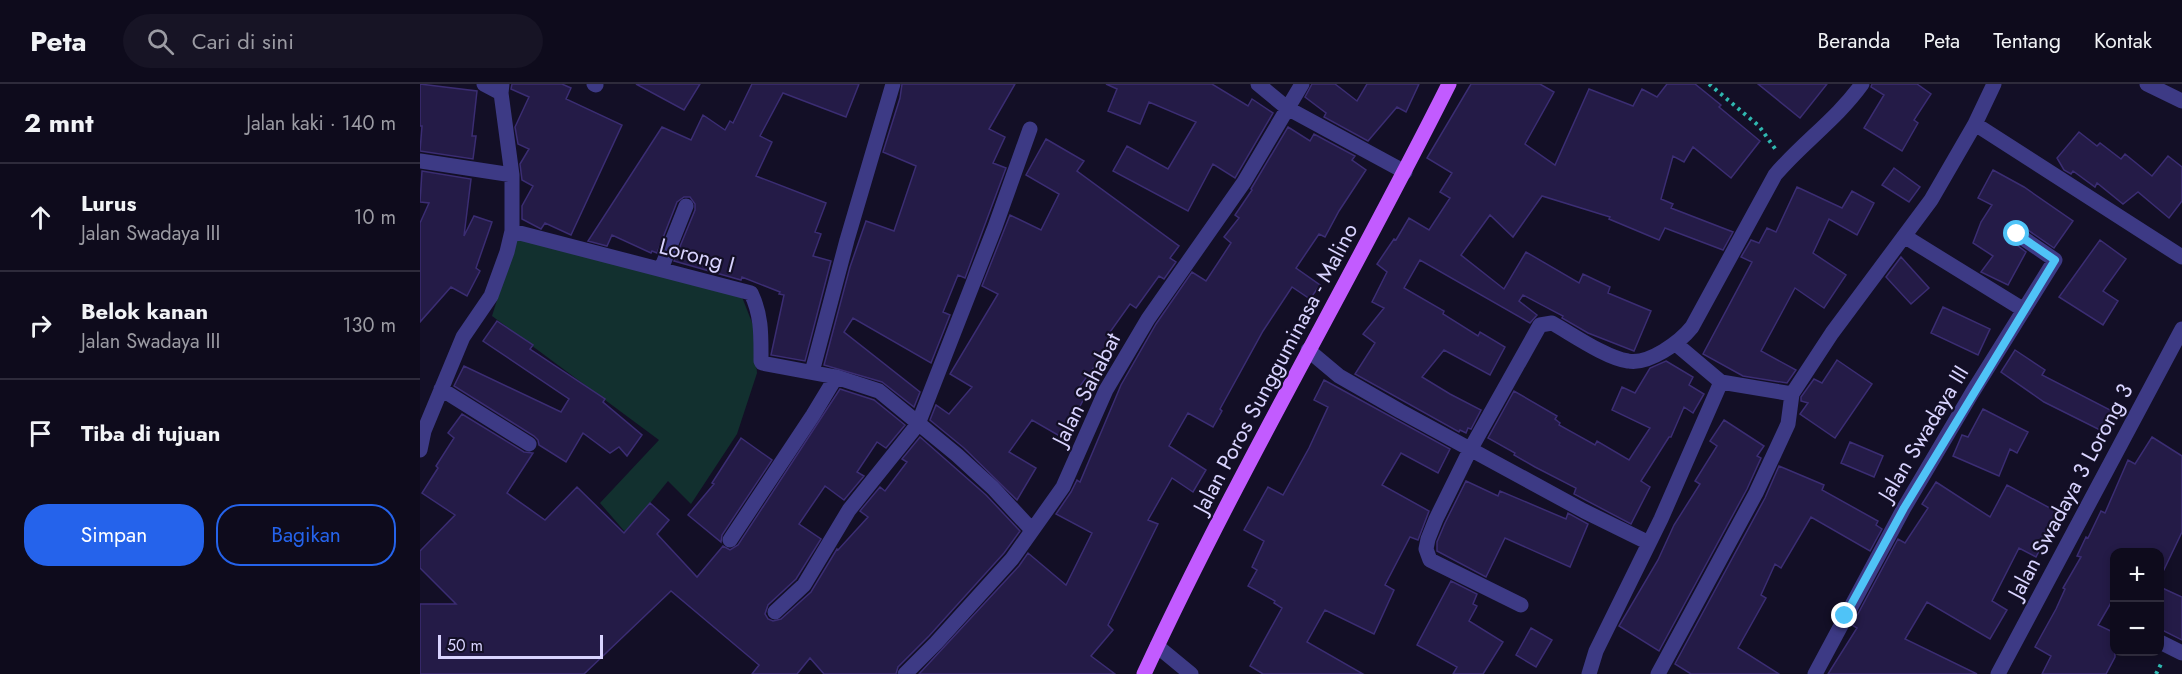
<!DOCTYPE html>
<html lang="id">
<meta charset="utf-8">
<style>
body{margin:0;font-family:Jost,sans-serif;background:#171425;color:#f1f3f6}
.controls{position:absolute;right:18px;bottom:18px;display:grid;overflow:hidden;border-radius:12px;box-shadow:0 3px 9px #0003}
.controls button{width:54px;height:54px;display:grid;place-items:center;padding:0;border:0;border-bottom:2px solid #2e2b3b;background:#0e0b1c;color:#f1f3f6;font:30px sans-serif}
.scale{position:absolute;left:18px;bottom:15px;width:165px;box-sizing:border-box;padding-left:6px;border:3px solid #d9d4ff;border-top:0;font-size:16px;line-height:21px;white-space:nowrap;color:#d9d4ff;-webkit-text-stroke:4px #130f26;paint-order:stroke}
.stop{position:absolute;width:18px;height:18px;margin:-14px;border:4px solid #4fc3f7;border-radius:50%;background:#fff}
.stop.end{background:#4fc3f7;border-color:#fff;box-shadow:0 2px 6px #0008}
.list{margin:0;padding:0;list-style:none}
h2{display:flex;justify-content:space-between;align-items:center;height:78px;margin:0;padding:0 24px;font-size:26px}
h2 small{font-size:20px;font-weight:400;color:#9b9ba3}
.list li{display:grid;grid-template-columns:39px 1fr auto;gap:18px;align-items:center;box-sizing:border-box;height:108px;padding:0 24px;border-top:2px solid #2e2b3b}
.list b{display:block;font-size:22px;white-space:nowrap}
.list p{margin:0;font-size:20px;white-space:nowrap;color:#9b9ba3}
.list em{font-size:20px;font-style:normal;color:#9b9ba3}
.actions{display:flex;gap:12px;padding:18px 24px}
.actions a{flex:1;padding:14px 0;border:2px solid #2563eb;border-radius:24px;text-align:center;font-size:21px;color:#2563eb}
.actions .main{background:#2563eb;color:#fff}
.icon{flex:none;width:33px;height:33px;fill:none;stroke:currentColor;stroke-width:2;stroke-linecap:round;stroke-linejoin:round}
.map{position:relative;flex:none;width:1762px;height:590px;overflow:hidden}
header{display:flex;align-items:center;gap:36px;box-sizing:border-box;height:84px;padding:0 30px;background:#0e0b1c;border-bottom:2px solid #2e2b3b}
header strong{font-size:28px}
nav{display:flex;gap:33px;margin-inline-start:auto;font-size:21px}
.search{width:420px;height:54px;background:#171425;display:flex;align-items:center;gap:15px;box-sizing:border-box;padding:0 21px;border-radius:33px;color:#9b9ba3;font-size:22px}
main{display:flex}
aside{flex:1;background:#0e0b1c}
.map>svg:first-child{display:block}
.green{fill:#12302f}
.building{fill:#241b47;stroke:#3b2d73;stroke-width:1.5}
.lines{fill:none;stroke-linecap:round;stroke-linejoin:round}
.path{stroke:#2fb8b0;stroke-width:4;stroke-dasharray:3 4.5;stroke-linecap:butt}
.minor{stroke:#3d3a85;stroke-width:15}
.major{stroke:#c25bff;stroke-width:15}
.route{stroke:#4fc3f7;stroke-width:8}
.labels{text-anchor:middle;stroke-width:4.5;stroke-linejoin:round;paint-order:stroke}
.street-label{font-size:22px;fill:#d9d4ff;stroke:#130f26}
</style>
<header>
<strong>Peta</strong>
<div class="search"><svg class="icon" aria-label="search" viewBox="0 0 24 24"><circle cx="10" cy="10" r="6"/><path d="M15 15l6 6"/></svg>Cari di sini</div>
<nav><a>Beranda</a><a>Peta</a><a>Tentang</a><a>Kontak</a></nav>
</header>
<main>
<aside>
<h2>2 mnt<small>Jalan kaki · 140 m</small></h2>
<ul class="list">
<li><svg class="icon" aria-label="ahead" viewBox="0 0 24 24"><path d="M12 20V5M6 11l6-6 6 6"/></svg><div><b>Lurus</b><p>Jalan Swadaya III</p></div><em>10 m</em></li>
<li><svg class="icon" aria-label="right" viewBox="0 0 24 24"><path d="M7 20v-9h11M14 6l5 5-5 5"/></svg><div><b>Belok kanan</b><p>Jalan Swadaya III</p></div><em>130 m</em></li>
<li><svg class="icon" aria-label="arrive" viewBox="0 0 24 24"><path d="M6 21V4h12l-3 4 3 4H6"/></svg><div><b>Tiba di tujuan</b></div></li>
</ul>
<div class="actions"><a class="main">Simpan</a><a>Bagikan</a></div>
</aside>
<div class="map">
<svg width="1762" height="590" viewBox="0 0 1762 590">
<rect width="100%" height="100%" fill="#130f26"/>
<path class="green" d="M 97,153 L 322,213 L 333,241 L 337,289 L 317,350 L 271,420 L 248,397 L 206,449 L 180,419 L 239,356 L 72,232 Z"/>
<path class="building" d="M 0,0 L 57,7 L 52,52 L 56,52 L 53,75 L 0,67 L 2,42 L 0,42 Z
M 92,0 L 142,0 L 151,4 L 146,15 L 202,41 L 151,151 L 125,139 L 121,145 L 102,135 L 102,122 L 113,102 L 102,96 L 100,80 L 109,65 L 98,60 L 95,43 L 109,13 L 91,5 Z
M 216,0 L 280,0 L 264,26 Z
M 332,0 L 439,0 L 426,33 L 363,9 L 340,52 L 352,58 L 336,92 L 406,119 L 395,148 L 401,150 L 393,172 L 411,177 L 385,277 L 351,271 L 364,211 L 359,210 L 360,208 L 322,193 L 321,196 L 254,177 L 275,126 L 275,120 L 270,113 L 264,113 L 257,118 L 237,169 L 232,167 L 231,169 L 192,151 L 187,162 L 168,157 L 242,43 L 271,56 L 283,31 L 305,46 L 310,37 L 313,39 Z
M 482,0 L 595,0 L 569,45 L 585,53 L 573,79 L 586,84 L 545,194 L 538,191 L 523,228 L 530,231 L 511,279 L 433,234 L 424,248 L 500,308 L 494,323 L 462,298 L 404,281 L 430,183 L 446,137 L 474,147 L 496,82 L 463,68 L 480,14 Z
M 686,0 L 792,0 L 828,22 L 832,15 L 853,29 L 815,94 L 793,80 L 768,127 L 693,87 L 707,62 L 748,85 L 776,38 L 729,18 L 720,40 L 688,27 L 697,5 Z
M 892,0 L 915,0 L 937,17 L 947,0 L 999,0 L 986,28 L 977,23 L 948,57 L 904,33 L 906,29 L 885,13 Z
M 1051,0 L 1120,0 L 1134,8 L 1105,60 L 1135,81 L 1169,5 L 1213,22 L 1222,5 L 1237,13 L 1247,0 L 1275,0 L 1301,21 L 1299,23 L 1340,57 L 1311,94 L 1273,63 L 1264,78 L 1253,72 L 1241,115 L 1253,120 L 1251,124 L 1313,148 L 1303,166 L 1245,144 L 1239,156 L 1189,135 L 1190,133 L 1122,112 L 1093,153 L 1070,131 L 1041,171 L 1084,205 L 1106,168 L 1159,199 L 1163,190 L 1190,203 L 1188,209 L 1231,227 L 1214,267 L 1168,249 L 1142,234 L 1143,232 L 1103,211 L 1099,217 L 1117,231 L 1110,239 L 1000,176 L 984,204 L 1024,227 L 1023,230 L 1058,252 L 1060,248 L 1085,263 L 1070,291 L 1024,266 L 1002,293 L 1030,310 L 1061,326 L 1051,345 L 1048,344 L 1046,349 L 1040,346 L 1039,348 L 935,290 L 955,259 L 943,250 L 964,224 L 952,218 L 967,188 L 957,180 L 974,155 L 976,156 L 989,134 L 1009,146 L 1030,114 L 1020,108 L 1032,89 L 1007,74 Z
M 1338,0 L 1407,0 L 1380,34 Z
M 1452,0 L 1497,0 L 1511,10 L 1494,36 L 1498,39 L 1482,67 L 1444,44 L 1464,11 L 1451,3 Z
M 868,43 L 890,57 L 894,50 L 935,72 L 932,76 L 946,86 L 919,127 L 905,153 L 899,150 L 876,184 L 900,201 L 890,215 L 872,203 L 843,247 L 800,325 L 802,327 L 793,343 L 768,329 L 749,362 L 786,386 L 773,408 L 752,394 L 728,436 L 738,440 L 688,541 L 693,546 L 671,572 L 695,590 L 499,590 L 599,482 L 608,469 L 646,501 L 672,449 L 636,430 L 651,408 L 657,396 L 660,398 L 701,301 L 736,240 L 772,188 L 786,197 L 811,159 L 804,153 L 819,134 L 815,131 L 832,106 L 831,105 Z
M 1659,48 L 1677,62 L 1680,59 L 1701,75 L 1705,70 L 1732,92 L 1748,72 L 1762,83 L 1762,117 L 1749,134 L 1718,108 L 1703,120 L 1677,99 L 1675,103 L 1653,87 L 1651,90 L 1644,86 L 1637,74 Z
M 626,55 L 664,77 L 657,87 L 759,162 L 750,174 L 756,178 L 744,195 L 739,192 L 716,224 L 710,220 L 690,248 L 696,253 L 660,302 L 668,307 L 643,354 L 612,336 L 589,368 L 616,384 L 597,416 L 544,364 L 510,336 L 516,321 L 529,330 L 552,303 L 530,290 L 578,210 L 562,202 L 590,131 L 621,146 L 639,110 L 606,91 Z
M 1474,84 L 1500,103 L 1489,118 L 1462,101 Z
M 1573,86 L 1604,103 L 1653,137 L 1634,164 L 1602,142 L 1597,140 L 1589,144 L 1587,150 L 1589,155 L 1606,168 L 1588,201 L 1561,188 L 1573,172 L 1553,159 L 1561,138 L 1572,121 L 1558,114 Z
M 2,87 L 51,95 L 44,152 L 54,132 L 72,138 L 56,184 L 60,187 L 47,212 L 31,203 L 0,238 L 0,139 L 9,119 L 0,118 Z
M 1377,103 L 1422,124 L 1432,107 L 1454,119 L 1437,151 L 1409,135 L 1393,169 L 1426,191 L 1404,224 L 1375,204 L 1341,267 L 1376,286 L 1367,299 L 1323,292 L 1283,270 L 1332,178 L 1321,173 L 1331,156 L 1339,159 L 1347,144 L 1356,148 Z
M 1680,156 L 1706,175 L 1683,207 L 1698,217 L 1683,241 L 1639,213 Z
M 1481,173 L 1509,204 L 1491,220 L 1466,193 Z
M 1523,223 L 1570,245 L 1558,271 L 1511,249 Z
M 77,237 L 113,261 L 110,265 L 185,315 L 183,318 L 222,351 L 207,372 L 199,363 L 190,369 L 163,349 L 146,378 L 119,361 L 118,356 L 114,352 L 34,302 L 44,282 L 141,328 L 149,315 L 63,257 Z
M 1595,266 L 1625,286 L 1622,291 L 1694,328 L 1684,348 L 1624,318 L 1581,288 Z
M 1417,276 L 1452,300 L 1415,354 L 1380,330 L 1388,319 L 1381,317 L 1381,313 L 1394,295 L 1402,299 Z
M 1246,277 L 1273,293 L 1269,301 L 1284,310 L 1273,329 L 1264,323 L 1251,353 L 1249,353 L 1221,397 L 1230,403 L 1211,440 L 1154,410 L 1156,404 L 1115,383 L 1094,371 L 1095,369 L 1068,354 L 1094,307 L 1137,332 L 1135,335 L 1140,339 L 1139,341 L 1175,361 L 1177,357 L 1209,376 L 1230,344 L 1192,326 L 1202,303 L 1215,309 L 1230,284 Z
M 904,296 L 1030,365 L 1018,389 L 981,369 L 962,401 L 1009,427 L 998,456 L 990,453 L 965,501 L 974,506 L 954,550 L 905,526 L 887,558 L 943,590 L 843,590 L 830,582 L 862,524 L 854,519 L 855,517 L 828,502 L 837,486 L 832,483 L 844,457 L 824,446 L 848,403 L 863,411 L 889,364 L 908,323 L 894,316 Z
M 420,305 L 454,316 L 485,341 L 466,364 L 457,358 L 437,388 L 444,392 L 424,416 L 405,402 L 379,440 L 401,455 L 376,495 L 348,521 L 345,530 L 348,535 L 353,537 L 361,535 L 391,508 L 417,465 L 418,466 L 448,433 L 440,427 L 460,403 L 465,407 L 487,378 L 482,375 L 500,353 L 566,411 L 600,447 L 584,469 L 509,552 L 478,583 L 476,590 L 404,590 L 390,574 L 377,590 L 332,590 L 339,581 L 251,507 L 164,590 L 0,590 L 0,520 L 36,520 L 0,484 L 0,467 L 35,431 L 2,409 L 18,384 L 16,382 L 34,354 L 28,349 L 42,330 L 104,368 L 113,369 L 87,409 L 125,436 L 157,403 L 204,449 L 230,419 L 249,436 L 237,450 L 277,493 L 303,462 L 310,466 L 318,461 Z
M 1563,325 L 1608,348 L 1597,369 L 1590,365 L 1579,392 L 1533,372 L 1542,351 L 1548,353 Z
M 1304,336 L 1344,362 L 1337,372 L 1341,374 L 1327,405 L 1239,567 L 1199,542 L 1238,476 L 1254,441 L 1280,400 L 1275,397 L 1297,362 L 1290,357 Z
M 1732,353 L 1762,372 L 1762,448 L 1740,494 L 1740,468 L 1695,468 L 1695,512 L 1678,541 L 1695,549 L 1695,573 L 1686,590 L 1622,590 L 1631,572 L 1615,563 L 1636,525 L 1645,505 L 1643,504 L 1661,473 L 1657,472 L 1666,453 L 1668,454 L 1681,427 L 1685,429 L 1708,376 L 1715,380 Z
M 321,354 L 352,376 L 302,451 L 301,458 L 268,431 L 294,400 L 292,399 Z
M 1430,358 L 1463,372 L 1454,393 L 1421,379 Z
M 1359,382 L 1404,401 L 1402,406 L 1458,437 L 1456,441 L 1462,445 L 1450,467 L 1391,433 L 1361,484 L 1355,480 L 1341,511 L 1346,514 L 1318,564 L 1359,590 L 1271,590 L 1255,580 L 1256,578 L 1345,414 Z
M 1046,397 L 1078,412 L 1080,407 L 1146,435 L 1148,429 L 1168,440 L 1150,483 L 1085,454 L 1066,493 L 1017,467 L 1017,458 L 1025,439 Z
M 1516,398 L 1570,433 L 1587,401 L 1639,429 L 1616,473 L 1599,464 L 1572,517 L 1587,526 L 1570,555 L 1507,518 L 1485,555 L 1557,590 L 1408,590 L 1437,544 L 1432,541 L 1478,455 L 1485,459 L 1508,424 L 1502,420 Z
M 1031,497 L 1057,510 L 1053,520 L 1057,522 L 1049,537 L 1083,558 L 1063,590 L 1033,590 L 1037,583 L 997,561 Z
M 1740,503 L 1762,513 L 1762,556 L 1740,545 Z
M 1111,544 L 1132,556 L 1116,583 L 1096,571 Z"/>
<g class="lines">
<path class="path" d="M 1289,0 L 1339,42 L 1356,66
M 1736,590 L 1742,578"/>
<path class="minor" d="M 64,0 L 81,9
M 174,0 L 176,1
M 838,0 L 867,24 L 985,88
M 1727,0 L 1762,17
M 1555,40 L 1762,173
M 0,77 L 92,91
M 92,147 L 331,209 C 342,232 341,252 341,277 L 342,279 L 416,293 L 459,307 L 537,371 L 573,404 L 612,446
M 1484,152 L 1604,226
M 241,185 L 266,122
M 1256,260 L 1301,298 L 1372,310 L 1412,249 L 1511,116 L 1555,40 L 1574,0
M 888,266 L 919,292 L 980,327 L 1164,427 L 1229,459
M 392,288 L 427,156 L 473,0
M 21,305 L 109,360
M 0,366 L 4,347 L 43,253 L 71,212 L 87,168 L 92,147 L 92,91 L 81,9 L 82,0
M 310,456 L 393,331 L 416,293
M 1101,521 L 1010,476 L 1006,465 L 1008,455 L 1016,435 L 1050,366 L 1120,241 L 1132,239 C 1152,250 1186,274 1208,277 C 1229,281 1260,258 1272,243 L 1355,91 C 1382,59 1417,35 1442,0
M 355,528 L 384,501 L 429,426 L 498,340 L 575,143 L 610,45
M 1740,558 L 1762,569
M 737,562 L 771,590
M 485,590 L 516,559 L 592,475 L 643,403 L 686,306 L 728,235 L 824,98 L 882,0
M 1169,590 L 1176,567 L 1241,435 L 1301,298
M 1238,590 L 1336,409 L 1368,340 L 1372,310
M 1395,590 L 1484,424 L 1552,309 L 1635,176 L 1597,150
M 1578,590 L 1762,245"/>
<path class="major" d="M 724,590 C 817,389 930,198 1029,0"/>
</g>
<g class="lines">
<path class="route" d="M 1425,532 L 1484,424 L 1635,176 L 1597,150"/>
</g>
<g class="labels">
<g class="street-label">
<text transform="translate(277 171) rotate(15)" y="8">Lorong I</text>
<text transform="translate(855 284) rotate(-62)" y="8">Jalan Poros Sungguminasa - Malino</text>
<text transform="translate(666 305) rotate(-63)" y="8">Jalan Sahabat</text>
<text transform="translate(1503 349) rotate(-59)" y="8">Jalan Swadaya III</text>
<text transform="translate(1650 407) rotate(-62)" y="8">Jalan Swadaya 3 Lorong 3</text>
</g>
</g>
</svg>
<div class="controls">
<button>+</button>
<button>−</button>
</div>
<div class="scale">50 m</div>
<div class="stop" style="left:1597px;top:150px"></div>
<div class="stop end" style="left:1425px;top:532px"></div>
</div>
</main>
